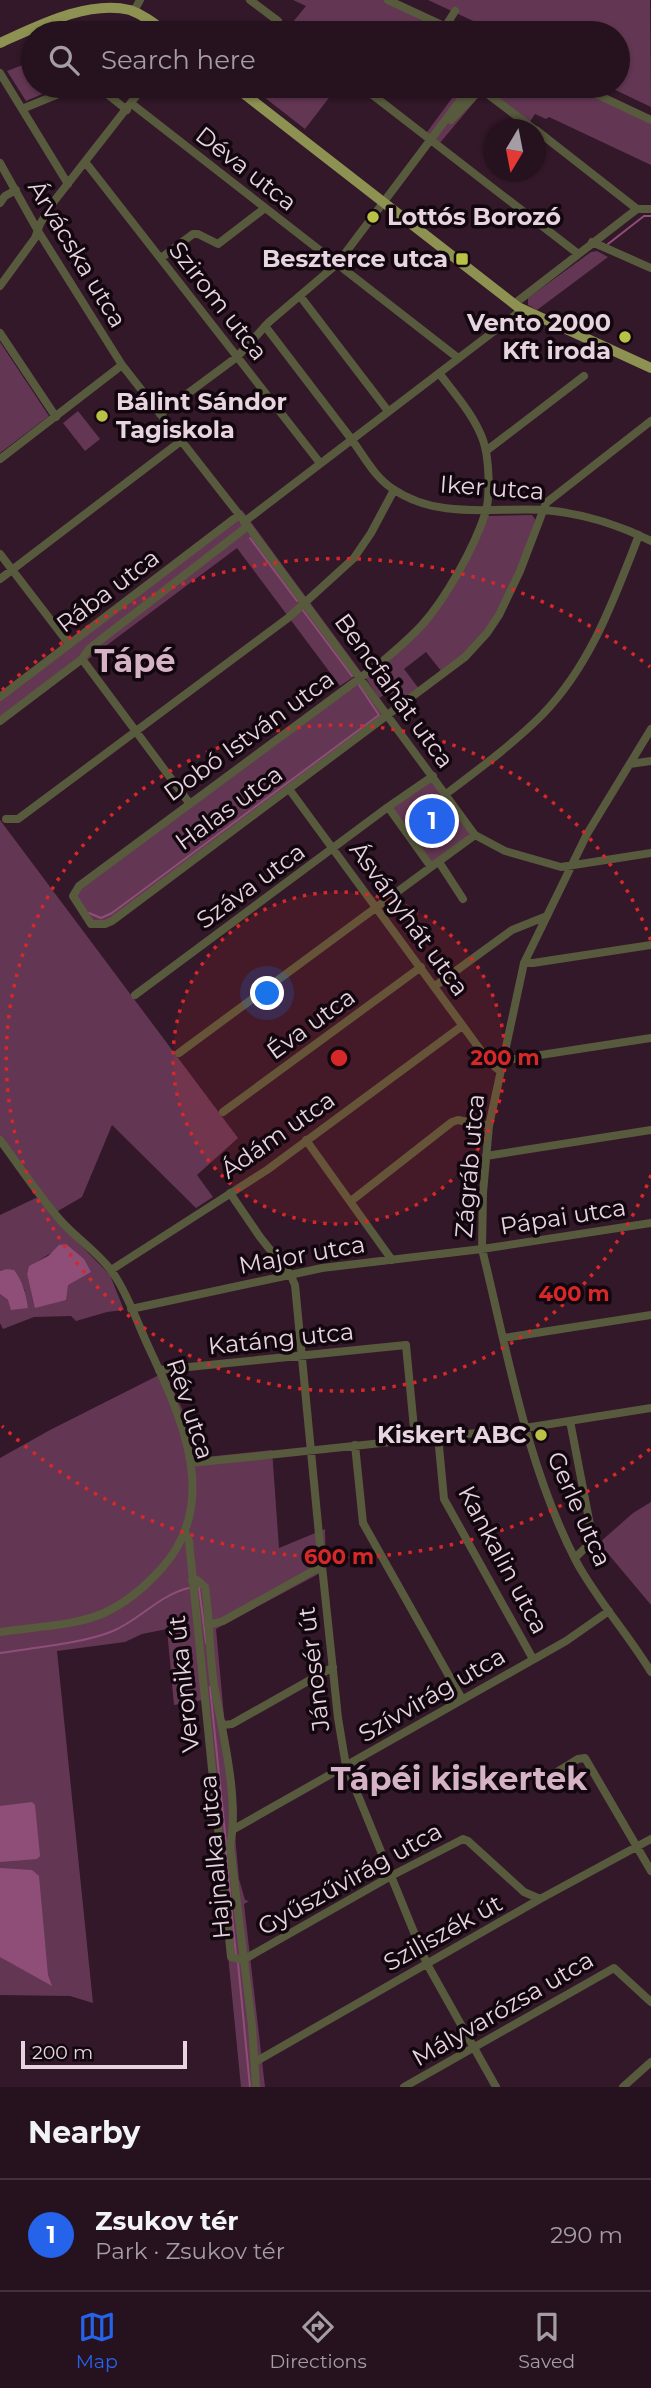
<!DOCTYPE html>
<meta charset="utf-8">
<style>
body{margin:0;font-family:Montserrat,sans-serif;background:#32202b;color:#f1f3f6}
.compass{position:absolute;left:483px;top:119px;width:63px;height:63px;border-radius:50%;background:#26121e;box-shadow:0 2px 5px #0004;rotate:190deg}
.scale{position:absolute;left:21px;bottom:18px;width:166px;box-sizing:border-box;padding-left:7px;border:4px solid #e7d4df;border-top:0;font-size:19px;line-height:24px;white-space:nowrap;color:#e7d4df;-webkit-text-stroke:5px #12070e;paint-order:stroke}
.you{position:absolute;left:268px;top:994px;width:24px;height:24px;margin:-18px;border:5px solid #fff;border-radius:50%;background:#1a73e8;box-shadow:0 0 0 10px #1a73e833}
.badge{display:grid;place-items:center;width:46px;height:46px;border-radius:50%;background:#2563eb;color:#fff;font-size:23px;font-weight:700}
.pin{position:absolute;translate:-50% -50%;border:4px solid #fff;box-shadow:0 2px 7px #0006}
.list{margin:0;padding:0;list-style:none}
h2{display:flex;justify-content:space-between;align-items:center;height:91px;margin:0;padding:0 28px;font-size:30px}
h2 small{font-size:23px;font-weight:400;color:#a49ea4}
.list li{display:grid;grid-template-columns:46px 1fr auto;gap:21px;align-items:center;box-sizing:border-box;height:112px;padding:0 28px;border-top:2px solid #42323c}
.list b{display:block;font-size:26px;white-space:nowrap}
.list p{margin:0;font-size:23px;white-space:nowrap;color:#a49ea4}
.list em{font-size:23px;font-style:normal;color:#a49ea4}
.icon{flex:none;width:38px;height:38px;fill:none;stroke:currentColor;stroke-width:2;stroke-linecap:round;stroke-linejoin:round}
.map{position:relative;flex:none;width:651px;height:2087px;overflow:hidden}
.search{position:absolute;background:#26121e;box-shadow:0 2px 5px #0004;left:21px;right:21px;top:21px;height:77px;display:flex;align-items:center;gap:18px;box-sizing:border-box;padding:0 24px;border-radius:38px;color:#a49ea4;font-size:26px}
.sheet{height:203px;background:#26121e}
nav{display:flex;justify-content:space-around;align-items:center;box-sizing:border-box;height:98px;border-top:2px solid #42323c;background:#26121e;font-size:19px;color:#a49ea4}
nav a{display:grid;justify-items:center;gap:4px}
nav .on{color:#2563eb}
.map>svg:first-child{display:block}
.green{fill:#633753;fill-rule:evenodd}
.water{fill:#8e4e78}
.lines{fill:none;stroke-linecap:round;stroke-linejoin:round}
.stream{stroke:#8e4e78;stroke-width:2}
.minor{stroke:#575a3c;stroke-width:8}
.major{stroke:#8d9252;stroke-width:10}
.ring{fill:none;stroke:#d62828;stroke-width:3.5;stroke-dasharray:3.5 7}
.poi-dot{fill:#b9c146;stroke:#12070e;stroke-width:2.5}
.labels{text-anchor:middle;stroke-width:7;stroke-linejoin:round;paint-order:stroke}
.street-label{font-size:24px;fill:#e7d4df;stroke:#12070e}
.poi-label{font-size:24px;font-weight:bold;fill:#e7d4df;stroke:#12070e;text-anchor:end}
.district-label{font-size:32px;font-weight:bold;fill:#d6b2c7;stroke:#12070e}
.centre{fill:#d62828;stroke:#12070e;stroke-width:3.5}
.ring-label{font-size:21px;text-anchor:middle;font-weight:bold;fill:#d62828;stroke:#12070e;stroke-width:7;stroke-linejoin:round;paint-order:stroke}
</style>
<div class="map">
<svg width="651" height="2087" viewBox="0 0 651 2087">
<rect width="100%" height="100%" fill="#321828"/>
<path class="green" d="M 293,0 L 392,0 L 466,33 L 284,33 L 306,6 Z
M 428,0 L 650,0 L 651,107 L 607,86 L 618,86 L 618,33 L 499,33 Z
M 33,52 L 33,86 L 61,86 L 26,101 L 7,71 L 33,61 L 30,54 Z
M 250,86 L 338,86 L 305,129 Z
M 461,86 L 582,86 L 651,117 L 651,165 L 549,117 L 546,119 L 535,114 L 526,128 L 481,94 L 439,144 L 427,132 Z
M 597,251 L 608,257 L 537,310 L 528,305 L 528,298 L 591,252 Z
M 0,342 L 49,416 L 0,453 Z
M 78,411 L 100,439 L 85,451 L 63,423 Z
M 242,510 L 361,672 L 340,686 L 237,548 L 0,725 L 0,694 Z
M 532,515 L 535,519 L 534,527 L 530,540 L 498,611 L 473,646 L 442,672 L 426,652 L 404,669 L 420,690 L 399,706 L 389,692 L 379,698 L 365,677 L 423,627 L 488,516 Z
M 360,682 L 384,716 L 110,920 L 94,923 L 76,900 L 76,892 Z
M 433,776 L 475,835 L 431,867 L 388,807 Z
M 0,820 L 238,1138 L 197,1175 L 213,1197 L 196,1208 L 112,1125 L 82,1197 L 51,1215 L 110,1275 L 124,1310 L 107,1312 L 76,1321 L 71,1316 L 34,1317 L 3,1329 L 0,1323 L 0,1294 L 8,1300 L 25,1291 L 17,1274 L 6,1269 L 0,1271 L 0,1215 L 38,1197 L 0,1146 ZM 54,1251 L 36,1308 L 27,1274 L 29,1267 Z
M 165,1372 L 182,1409 L 196,1458 L 272,1450 L 279,1548 L 325,1529 L 326,1570 L 216,1629 L 239,1879 L 245,1900 L 249,1901 L 244,1904 L 265,2087 L 241,2087 L 203,1700 L 174,1705 L 167,1629 L 142,1634 L 125,1642 L 57,1651 L 93,2003 L 70,1996 L 0,1995 L 0,1458 L 50,1430 Z
M 651,1502 L 651,1605 L 599,1543 L 633,1513 Z"/>
<path class="water" d="M 66,1244 L 84,1259 L 91,1272 L 68,1285 L 66,1300 L 35,1308 L 27,1274 L 29,1266 L 48,1256 L 59,1245 Z
M 6,1269 L 14,1270 C 23,1281 26,1295 28,1308 L 11,1310 L 8,1300 L 0,1294 L 0,1271 Z
M 32,1802 L 35,1805 L 40,1856 L 37,1859 L 0,1862 L 0,1806 Z
M 0,1868 L 32,1870 L 39,1876 L 48,1975 L 52,1986 L 0,1957 Z"/>
<g class="lines">
<path class="stream" d="M 608,244 L 644,216 L 651,216
M 250,538 L 297,601
M 302,609 L 352,676
M 359,685 L 379,715
M 89,913 L 101,918 L 112,913 L 379,715
M 199,1587 L 206,1643
M 0,1653 C 32,1648 85,1643 113,1631 C 141,1619 159,1595 189,1588
M 210,1687 L 226,1843
M 226,1851 L 236,1956
M 238,1963 L 250,2087"/>
<path class="minor" d="M 250,0 L 278,21
M 388,0 L 446,27 L 451,33
M 134,11 L 140,0
M 448,22 L 469,33
M 447,24 L 455,11
M 0,73 L 68,184
M 97,86 L 127,110
M 361,86 L 577,253
M 579,86 L 651,120
M 132,104 L 458,358
M 22,109 L 78,86
M 451,120 L 475,95 L 484,91 L 535,130
M 536,130 L 637,209 L 651,209
M 0,163 L 38,231 L 122,365 L 248,526 L 475,835 L 505,851 L 561,867 L 651,853
M 86,163 L 320,463
M 0,203 L 5,196 L 16,190
M 592,242 L 651,268
M 161,258 L 193,234 L 198,234 L 218,244 L 265,208
M 0,286 L 35,238 L 40,224 L 55,200 L 144,86
M 300,296 L 388,411
M 514,304 L 637,209
M 265,326 C 293,363 321,399 349,436 C 363,454 373,476 393,489 C 438,520 494,507 544,510 C 582,513 617,524 651,541
M 0,333 L 56,417
M 439,373 C 454,393 474,415 483,440 C 489,457 491,496 485,514 C 474,548 446,598 422,625 C 410,638 396,650 383,661 L 79,886 L 73,896 L 91,924 L 105,924 L 112,921 L 465,657 L 487,633 L 499,615 L 520,571 L 546,503 L 651,421
M 160,414 L 237,357 L 269,322 L 337,264 L 471,86
M 486,451 L 584,376
M 0,459 L 122,365
M 244,522 L 523,309
M 0,554 L 69,644
M 0,579 L 181,441
M 82,659 L 190,804
M 0,697 L 239,515
M 0,721 L 82,659 L 89,649 L 103,638 L 248,526
M 651,729 L 587,834 L 524,963 L 489,1126 L 483,1193 L 482,1249 C 508,1354 526,1464 576,1561 C 597,1600 628,1634 651,1672
M 630,764 L 651,761
M 433,776 L 388,807 L 431,867 L 475,835
M 289,789 L 490,1063 L 500,1071
M 446,794 C 479,769 513,744 542,715 C 591,665 614,599 639,535
M 6,819 L 18,819 L 288,618 L 354,558 L 371,533 L 394,490
M 439,862 L 463,899
M 524,963 L 533,963 L 651,945
M 435,986 L 512,930 L 547,916
M 135,995 L 388,807
M 179,1053 L 431,867
M 502,1061 L 651,1038
M 223,1112 L 421,967
M 0,1140 C 20,1167 39,1196 61,1221 C 77,1239 99,1253 113,1273 C 129,1296 138,1325 150,1350 C 182,1419 221,1502 162,1568 C 145,1587 128,1602 104,1613 C 75,1626 32,1627 0,1632
M 306,1140 L 392,1260
M 486,1156 L 651,1130
M 230,1193 L 260,1237 L 291,1276 L 295,1285 L 322,1566 L 338,1718 L 346,1766 L 427,1964 L 496,2087
M 351,1201 L 452,1122 L 458,1120 L 489,1126
M 111,1270 L 267,1170 L 462,1026
M 131,1309 L 322,1268 L 482,1249 L 651,1223
M 504,1338 L 651,1315
M 159,1370 L 406,1345 L 415,1439
M 570,1421 L 592,1535 L 589,1544 L 575,1558
M 438,1436 L 444,1499 L 533,1659
M 355,1445 L 363,1523 L 462,1699
M 191,1463 L 525,1428 L 651,1408
M 185,1532 L 189,1541 L 231,1957 L 243,1960 L 391,1876 L 463,1839 L 468,1841 L 524,1892 L 540,1899
M 192,1580 L 197,1580 L 205,1587 C 210,1619 209,1653 214,1685 C 222,1731 240,1801 230,1846 L 252,2026 L 256,2087
M 208,1625 L 223,1621 L 322,1566
M 223,1725 L 232,1724 L 333,1667
M 544,1780 L 578,1759 L 585,1758 L 651,1871
M 234,1829 L 566,1641 L 609,1611
M 255,2062 L 540,1899 L 651,1839
M 404,2087 L 614,1968 L 651,2002
M 623,2087 L 651,2062"/>
<path class="major" d="M 0,43 C 38,26 87,0 130,10 C 144,15 155,24 167,33
M 234,86 L 518,307 L 651,368"/>
</g>
<circle cx="339" cy="1058" r="166" fill="#d62828" fill-opacity=".12"/>
<g class="ring">
<circle cx="339" cy="1058" r="166"/>
<path d="M651 1175A333 333 0 1 1 651 941"/>
<path d="M650 1449A499 499 0 0 1 2 1426M2 690A499 499 0 0 1 650 667"/>
</g>
<g class="poi-dot">
<circle cx="373" cy="217" r="7"/>
<rect x="455" y="252" width="14" height="14" rx="3.5"/>
<circle cx="625" cy="337" r="7"/>
<circle cx="102" cy="416" r="7"/>
<circle cx="541" cy="1435" r="7"/>
</g>
<g class="labels">
<g class="street-label">
<text transform="translate(246 169) rotate(38)" y="8">Déva utca</text>
<text transform="translate(77 254) rotate(59)" y="8">Árvácska utca</text>
<text transform="translate(218 301) rotate(52)" y="8">Szirom utca</text>
<text transform="translate(492 488) rotate(4)" y="8">Iker utca</text>
<text transform="translate(108 591) rotate(-37)" y="8">Rába utca</text>
<text transform="translate(394 691) rotate(54)" y="8">Bencfahát utca</text>
<text transform="translate(249 736) rotate(-36)" y="8">Dobó István utca</text>
<text transform="translate(229 808) rotate(-36)" y="8">Halas utca</text>
<text transform="translate(251 886) rotate(-36)" y="8">Száva utca</text>
<text transform="translate(409 919) rotate(54)" y="8">Ásványhát utca</text>
<text transform="translate(311 1024) rotate(-36)" y="8">Éva utca</text>
<text transform="translate(278 1135) rotate(-35)" y="8">Ádám utca</text>
<text transform="translate(470 1166) rotate(-85)" y="8">Zágráb utca</text>
<text transform="translate(563 1217) rotate(-9)" y="8">Pápai utca</text>
<text transform="translate(302 1255) rotate(-10)" y="8">Major utca</text>
<text transform="translate(281 1339) rotate(-6)" y="8">Katáng utca</text>
<text transform="translate(190 1409) rotate(72)" y="8">Rév utca</text>
<text transform="translate(579 1509) rotate(66)" y="8">Gerle utca</text>
<text transform="translate(503 1560) rotate(62)" y="8">Kankalin utca</text>
<text transform="translate(314 1669) rotate(-97)" y="8">Jánosér út</text>
<text transform="translate(184 1684) rotate(-96)" y="8">Veronika út</text>
<text transform="translate(432 1695) rotate(-30)" y="8">Szívvirág utca</text>
<text transform="translate(215 1857) rotate(-95)" y="8">Hajnalka utca</text>
<text transform="translate(350 1879) rotate(-29)" y="8">Gyűszűvirág utca</text>
<text transform="translate(443 1933) rotate(-29)" y="8">Sziliszék út</text>
<text transform="translate(503 2009) rotate(-30)" y="8">Mályvarózsa utca</text>
</g>
<g class="poi-label">
<text x="387" y="225" text-anchor="start">Lottós Borozó</text>
<text x="448" y="267">Beszterce utca</text>
<text x="611" y="331">Vento 2000<tspan x="611" dy="28">Kft iroda</tspan></text>
<text x="116" y="410" text-anchor="start">Bálint Sándor<tspan x="116" dy="28">Tagiskola</tspan></text>
<text x="527" y="1443">Kiskert ABC</text>
</g>
<g class="district-label">
<text x="135" y="672">Tápé</text>
<text x="459" y="1790">Tápéi kiskertek</text>
</g>
</g>
<circle cx="339" cy="1058" r="10" class="centre"/>
<g class="ring-label">
<text x="505" y="1065">200 m</text>
<text x="574" y="1301">400 m</text>
<text x="339" y="1564">600 m</text>
</g>
</svg>
<svg class="compass" viewBox="-18 -18 36 36"><path d="M0-13l5 13h-10z" fill="#e53935"/><path d="M0 13l5-13h-10z" fill="#a49ea4"/></svg>
<div class="scale">200 m</div>
<div class="you"></div>
<div class="pin badge" style="left:432px;top:821px">1</div>
<div class="search"><svg class="icon" aria-label="search" viewBox="0 0 24 24"><circle cx="10" cy="10" r="6"/><path d="M15 15l6 6"/></svg>Search here</div>
</div>
<section class="sheet">
<h2>Nearby<small></small></h2>
<ul class="list">
<li><span class="badge">1</span><div><b>Zsukov tér</b><p>Park · Zsukov tér</p></div><em>290 m</em></li>
</ul>
</section>
<nav>
<a class="on"><svg class="icon" aria-label="map" viewBox="0 0 24 24"><path d="M3 6l6-2 6 2 6-2v14l-6 2-6-2-6 2zM9 4v14M15 6v14"/></svg>Map</a>
<a><svg class="icon" aria-label="directions" viewBox="0 0 24 24"><path d="M12 3l9 9-9 9-9-9zM9 14v-3h6M13 9l2 2-2 2"/></svg>Directions</a>
<a><svg class="icon" aria-label="saved" viewBox="0 0 24 24"><path d="M7 4h10v16l-5-4-5 4z"/></svg>Saved</a>
</nav>
